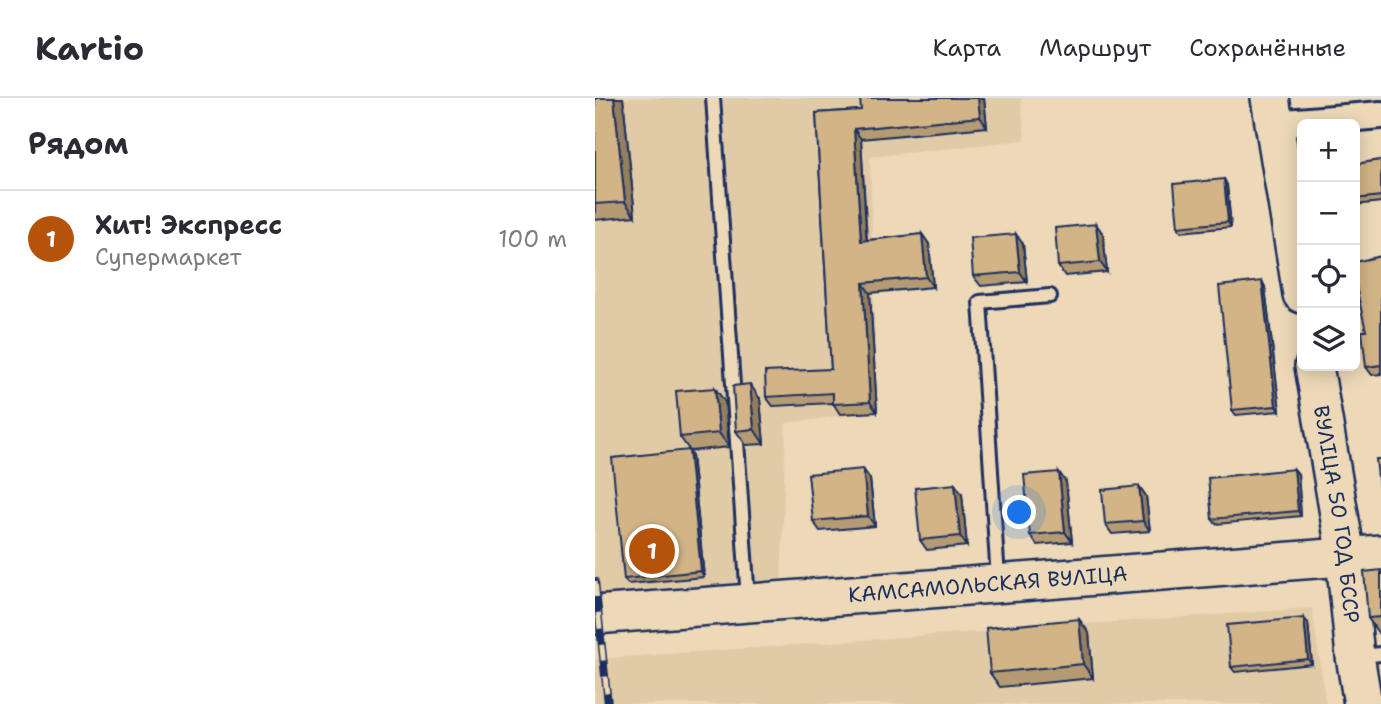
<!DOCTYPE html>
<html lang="ru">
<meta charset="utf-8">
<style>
body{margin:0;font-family:"Shantell Sans",sans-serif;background:#f2f2f3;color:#2b2b33}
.controls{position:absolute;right:21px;top:21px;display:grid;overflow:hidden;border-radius:10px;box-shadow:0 4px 18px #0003}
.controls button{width:63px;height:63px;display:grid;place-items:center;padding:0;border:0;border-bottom:2px solid #e1e1e2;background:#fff;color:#2b2b33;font:35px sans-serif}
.you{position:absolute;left:425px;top:415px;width:24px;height:24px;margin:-18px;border:5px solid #fff;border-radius:50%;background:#1a73e8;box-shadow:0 0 0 10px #1a73e833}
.badge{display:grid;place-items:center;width:46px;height:46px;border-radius:50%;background:#b45309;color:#fff;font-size:23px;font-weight:700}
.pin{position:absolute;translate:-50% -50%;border:4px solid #fff;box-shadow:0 2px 7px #0006}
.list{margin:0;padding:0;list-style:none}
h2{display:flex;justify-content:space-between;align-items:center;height:91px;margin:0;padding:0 28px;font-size:30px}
h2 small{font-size:23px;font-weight:400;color:#7c7c81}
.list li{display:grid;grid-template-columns:46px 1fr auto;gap:21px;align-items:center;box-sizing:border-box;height:98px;padding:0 28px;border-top:2px solid #e1e1e2}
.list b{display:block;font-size:26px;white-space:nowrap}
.list p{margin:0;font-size:23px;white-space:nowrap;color:#7c7c81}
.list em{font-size:23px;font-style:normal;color:#7c7c81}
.icon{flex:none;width:38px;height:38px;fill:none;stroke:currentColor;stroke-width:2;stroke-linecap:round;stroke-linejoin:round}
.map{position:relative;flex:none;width:786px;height:606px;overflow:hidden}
header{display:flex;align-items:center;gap:42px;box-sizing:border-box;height:98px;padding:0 35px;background:#fff;border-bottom:2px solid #e1e1e2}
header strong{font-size:33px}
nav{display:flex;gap:38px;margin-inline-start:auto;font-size:24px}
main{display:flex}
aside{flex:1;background:#fff}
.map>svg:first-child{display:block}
.built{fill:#e1cba7}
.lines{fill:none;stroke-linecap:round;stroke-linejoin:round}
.service-casing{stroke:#1b2f5e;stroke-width:18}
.minor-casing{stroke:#1b2f5e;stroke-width:32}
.secondary-casing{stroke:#1b2f5e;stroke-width:42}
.service{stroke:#edd9b7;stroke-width:12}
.minor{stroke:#edd9b7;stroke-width:26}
.secondary{stroke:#edd9b7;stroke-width:37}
.rail-casing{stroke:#1b2f5e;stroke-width:8}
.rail{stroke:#edd9b7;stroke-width:5;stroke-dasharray:16;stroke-linecap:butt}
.wall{fill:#b59b73;stroke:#1b2f5e;stroke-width:2}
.shaded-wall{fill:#937e5e;stroke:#1b2f5e;stroke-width:2}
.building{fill:#d2b486;stroke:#1b2f5e;stroke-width:2}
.labels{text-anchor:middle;stroke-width:7;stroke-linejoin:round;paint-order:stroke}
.street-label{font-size:21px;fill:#1b2f5e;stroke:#edd9b7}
</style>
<header>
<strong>Kartio</strong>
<nav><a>Карта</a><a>Маршрут</a><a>Сохранённые</a></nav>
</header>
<main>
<aside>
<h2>Рядом<small></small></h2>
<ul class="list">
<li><span class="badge">1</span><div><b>Хит! Экспресс</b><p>Супермаркет</p></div><em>100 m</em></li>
</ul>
</aside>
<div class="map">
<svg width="786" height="606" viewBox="0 0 786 606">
<rect width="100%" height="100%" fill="#edd9b7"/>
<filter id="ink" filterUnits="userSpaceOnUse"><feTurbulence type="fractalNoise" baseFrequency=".0143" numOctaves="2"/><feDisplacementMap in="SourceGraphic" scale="14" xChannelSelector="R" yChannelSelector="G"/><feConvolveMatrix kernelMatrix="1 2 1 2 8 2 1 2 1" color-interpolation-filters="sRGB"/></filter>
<g filter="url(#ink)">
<path class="built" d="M 0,0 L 426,0 L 430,42 L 275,59 L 282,314 L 191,325 L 186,491 L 0,506 Z
M 717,510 L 731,606 L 0,606 L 0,561 Z"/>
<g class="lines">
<defs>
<path id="service" d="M 118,0 L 153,501
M 403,481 L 385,204 L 455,198
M 764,558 L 786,556"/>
<path id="minor" d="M 679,26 L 786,17"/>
<g id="secondary">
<path d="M 675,0 L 707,196"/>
<path id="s1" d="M 719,268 L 748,440 L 760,558 L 768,606"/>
<path id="s2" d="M 0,517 L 786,456"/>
</g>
</defs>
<use href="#service" class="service-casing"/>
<use href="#minor" class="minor-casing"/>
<use href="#secondary" class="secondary-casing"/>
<use href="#service" class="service"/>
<use href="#minor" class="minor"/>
<use href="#secondary" class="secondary"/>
<defs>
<path id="rail" d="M 0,483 L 13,606"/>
</defs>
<use href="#rail" class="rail-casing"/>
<use href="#rail" class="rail"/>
</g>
<path class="wall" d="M 0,0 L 28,0 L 40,118 L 0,122 Z
M 389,0 L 392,29 L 266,41 L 272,142 L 327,136 L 334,146 L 338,189 L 275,195 L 282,314 L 245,316 L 238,305 L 178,308 L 171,299 L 236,271 L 221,15 L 266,12 Z
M 786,62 L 786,104 L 760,107 L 760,66 Z
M 629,81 L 632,87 L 636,129 L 586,134 L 583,129 Z
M 501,126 L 508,136 L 512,174 L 470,178 L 463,168 Z
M 428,146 L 432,184 L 386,188 L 378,178 Z
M 786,158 L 786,276 L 777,277 L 771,269 L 771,233 Z
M 667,183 L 670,189 L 685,313 L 641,317 L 637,312 Z
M 165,301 L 169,346 L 151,347 L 141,333 Z
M 130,304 L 134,349 L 95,353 L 85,339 Z
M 97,357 L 109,479 L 33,486 L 29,481 Z
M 268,371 L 275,381 L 280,428 L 225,433 L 218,423 Z
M 699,371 L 703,376 L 706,418 L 621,426 L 617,421 Z
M 471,384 L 477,444 L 442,447 L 435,437 Z
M 544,388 L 551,398 L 555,433 L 517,436 L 510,426 Z
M 367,396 L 372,448 L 332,452 L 325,442 Z
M 786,472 L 786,539 L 773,520 Z
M 484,521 L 494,535 L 498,580 L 405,589 L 395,575 Z
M 713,525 L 717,566 L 640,574 L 636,569 Z"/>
<path class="shaded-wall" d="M 19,0 L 28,0 L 40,118 L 30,104 Z
M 383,0 L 389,0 L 392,29 L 385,19 Z
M 259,31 L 266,41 L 272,152 L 266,143 Z
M 629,81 L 632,87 L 636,129 L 633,124 Z
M 501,126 L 508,136 L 512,174 L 505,164 Z
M 327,136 L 334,146 L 338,189 L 331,179 Z
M 421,136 L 428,146 L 432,184 L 425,174 Z
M 667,183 L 670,189 L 685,313 L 681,308 Z
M 268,185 L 275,195 L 282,314 L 275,304 Z
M 155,286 L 165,301 L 169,346 L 159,331 Z
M 120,290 L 130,304 L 134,349 L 124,335 Z
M 94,352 L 97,357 L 109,479 L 106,473 Z
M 268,371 L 275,381 L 280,428 L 273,418 Z
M 699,371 L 703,376 L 706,418 L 703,413 Z
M 464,374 L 471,384 L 477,444 L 470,434 Z
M 360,386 L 367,396 L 372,448 L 365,438 Z
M 544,388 L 551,398 L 555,433 L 548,423 Z
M 709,520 L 713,525 L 717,566 L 713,561 Z
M 484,521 L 494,535 L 498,580 L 488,566 Z"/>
<path class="building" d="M 0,0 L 19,0 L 30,104 L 0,106 Z
M 265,0 L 383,0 L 385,19 L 259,31 L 266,143 L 327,136 L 331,179 L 268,185 L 275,304 L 238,306 L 238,295 L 171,299 L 170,274 L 236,271 L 221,15 L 266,12 Z
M 786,62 L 786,98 L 760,101 L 760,66 Z
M 629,81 L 633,124 L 583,129 L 579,86 Z
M 501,126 L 505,164 L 463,168 L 460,130 Z
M 421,136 L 425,174 L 378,178 L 375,140 Z
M 786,158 L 786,267 L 771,269 L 767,233 L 771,233 L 760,184 L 760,164 Z
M 667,183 L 681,308 L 637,312 L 624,188 Z
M 155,286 L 159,331 L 141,333 L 138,288 Z
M 120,290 L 124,335 L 85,339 L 81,293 Z
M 94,352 L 106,473 L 29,481 L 17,360 Z
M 781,361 L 786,361 L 786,409 Z
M 268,371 L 273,418 L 218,423 L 213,376 Z
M 699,371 L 703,413 L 617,421 L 613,380 Z
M 464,374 L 470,434 L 435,437 L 429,377 Z
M 360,386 L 365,438 L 325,442 L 320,390 Z
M 544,388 L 548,423 L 510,426 L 507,392 Z
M 786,472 L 786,519 L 773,520 L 769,474 Z
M 709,520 L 713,561 L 636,569 L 632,527 Z
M 484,521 L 488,566 L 395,575 L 391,530 Z"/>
</g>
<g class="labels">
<g class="street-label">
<text dy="7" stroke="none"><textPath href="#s1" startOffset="150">ВУЛІЦА 50 ГОД БССР</textPath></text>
<text dy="7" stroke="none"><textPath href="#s2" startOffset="394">КАМСАМОЛЬСКАЯ ВУЛІЦА</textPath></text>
</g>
</g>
</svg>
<div class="controls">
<button>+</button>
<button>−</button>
<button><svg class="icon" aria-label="locate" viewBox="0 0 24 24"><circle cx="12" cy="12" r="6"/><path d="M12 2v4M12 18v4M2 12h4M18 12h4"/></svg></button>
<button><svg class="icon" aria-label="layers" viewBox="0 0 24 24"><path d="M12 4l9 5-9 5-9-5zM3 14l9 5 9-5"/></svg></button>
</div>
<div class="you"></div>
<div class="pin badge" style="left:57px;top:453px">1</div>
</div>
</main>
